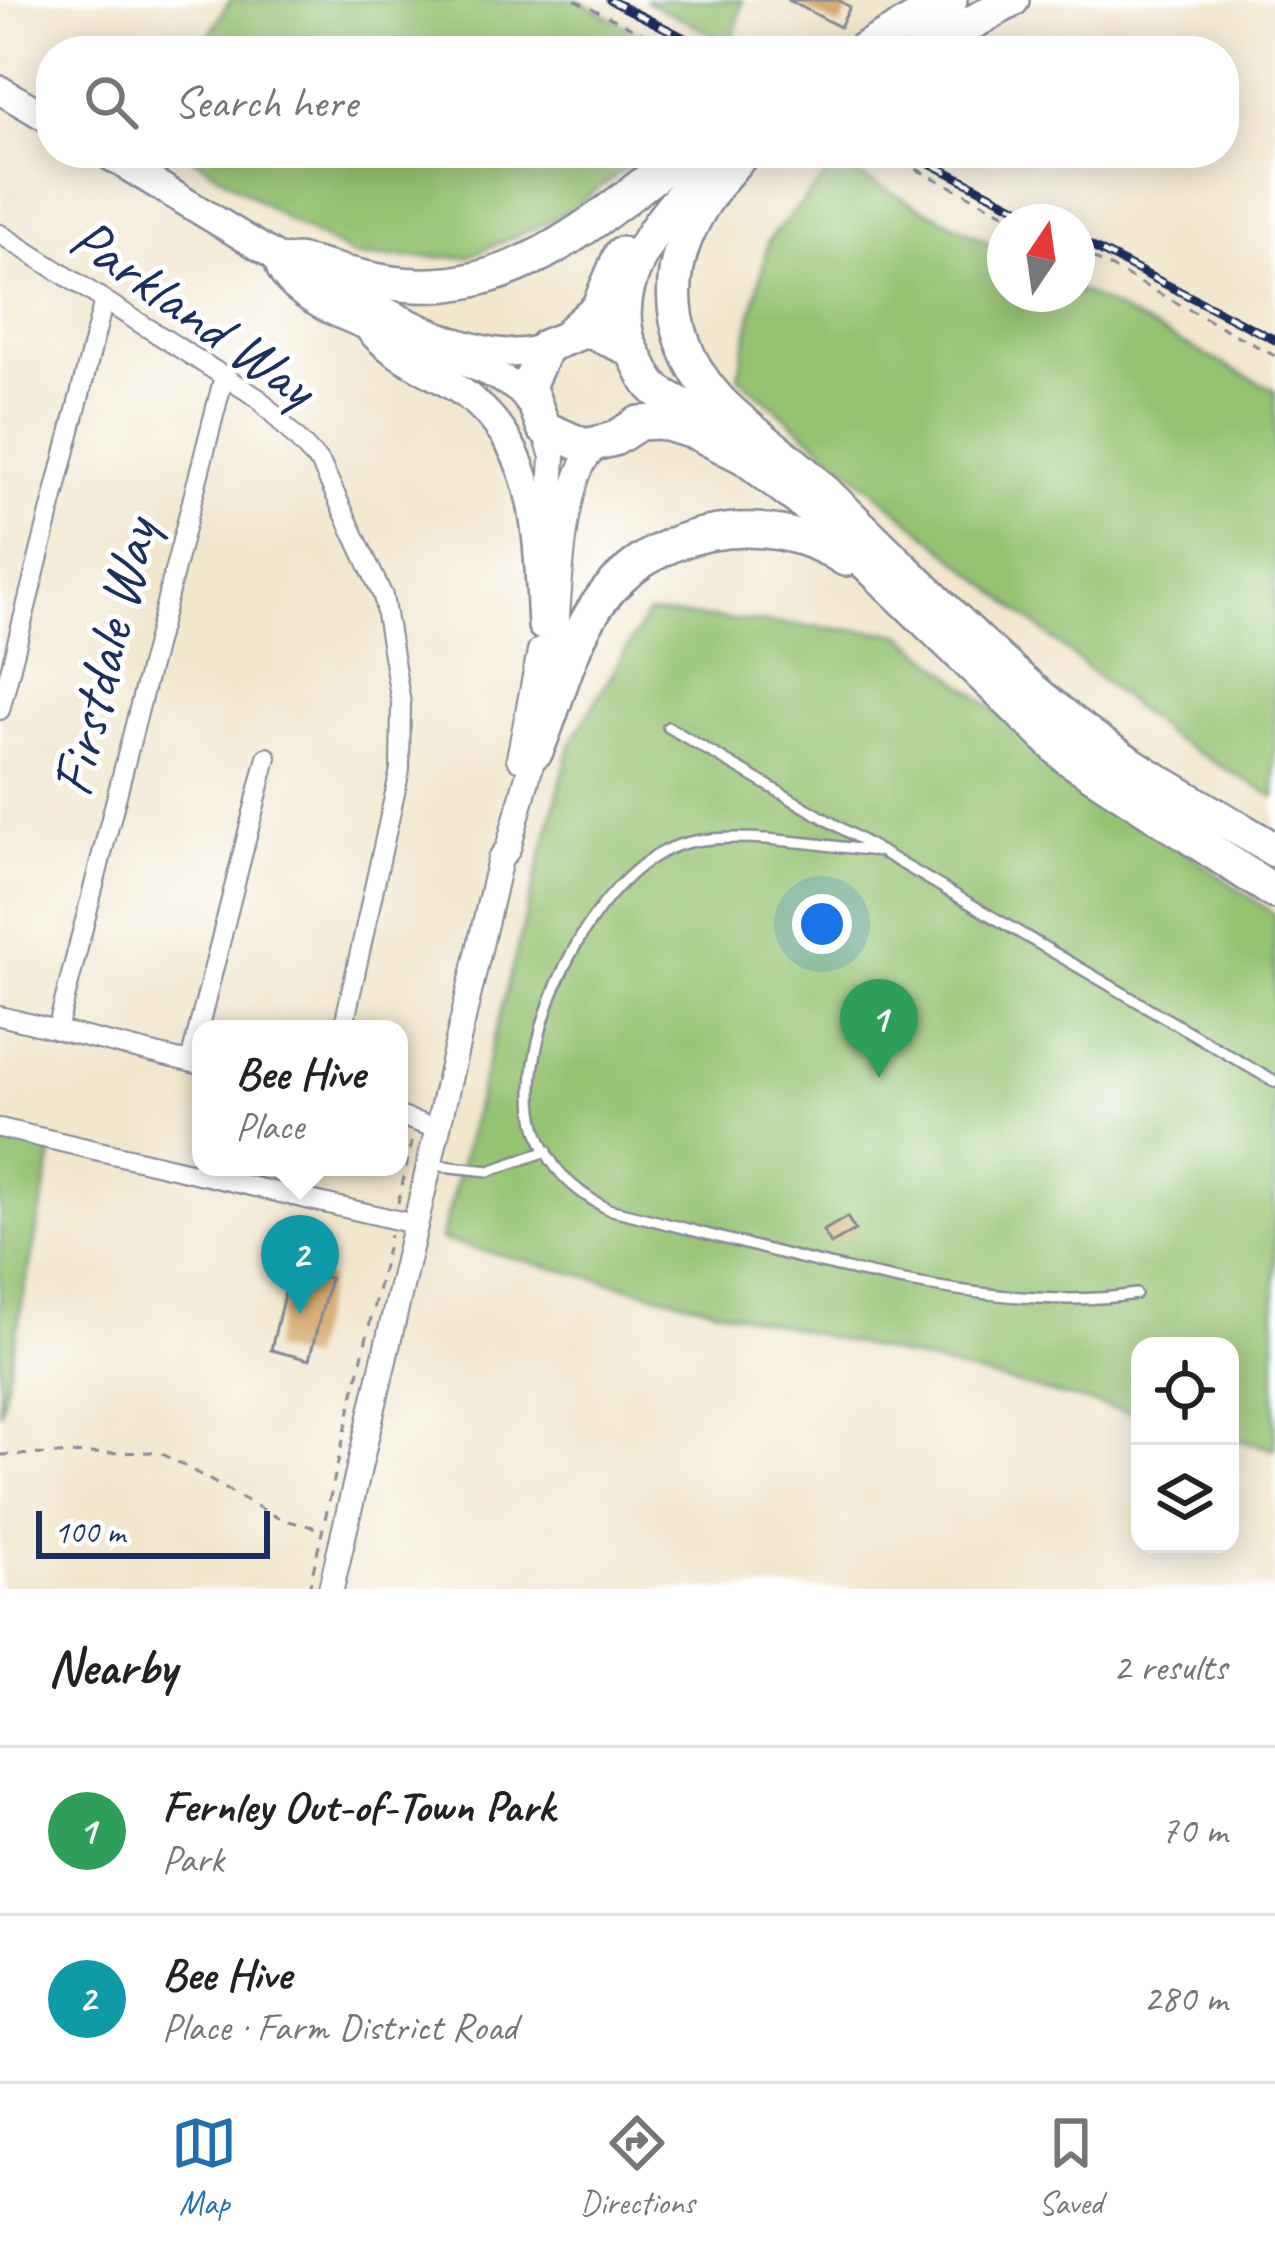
<!DOCTYPE html>
<meta charset="utf-8">
<style>
body{margin:0;font-family:Caveat,sans-serif;background:#f6f6f6;color:#222}
.controls{position:absolute;right:36px;bottom:36px;display:grid;overflow:hidden;border-radius:24px;box-shadow:0 6px 30px #0003}
.controls button{width:108px;height:108px;display:grid;place-items:center;padding:0;border:0;border-bottom:3px solid #e0e0e0;background:#fff;color:#222;font:60px sans-serif}
.compass{position:absolute;left:987px;top:204px;width:108px;height:108px;border-radius:50%;background:#fff;box-shadow:0 6px 30px #0003;rotate:13deg}
.scale{position:absolute;left:36px;bottom:30px;width:234px;box-sizing:border-box;padding-left:12px;border:6px solid #1b2f5e;border-top:0;font-size:33px;line-height:42px;white-space:nowrap;color:#1b2f5e;-webkit-text-stroke:9px #fff;paint-order:stroke}
.you{position:absolute;left:822px;top:924px;width:42px;height:42px;margin:-30px;border:9px solid #fff;border-radius:50%;background:#1a73e8;box-shadow:0 0 0 18px #1a73e833}
.badge{display:grid;place-items:center;width:78px;height:78px;border-radius:50%;background:#1f6fb2;color:#fff;font-size:39px;font-weight:700}
.pin{position:absolute;translate:-50% -99px;filter:drop-shadow(0 3px 6px #0008)}
.pin::after{content:'';position:absolute;top:63px;width:42px;height:36px;background:inherit;clip-path:polygon(0 0,100% 0,50% 100%)}
.popup{position:absolute;left:192px;top:1020px;width:216px;height:156px;box-sizing:border-box;display:grid;place-content:center;border-radius:24px;background:#fff;filter:drop-shadow(0 3px 9px #0005);font-size:39px;white-space:nowrap;color:#767676}
.popup b{font-size:45px;color:#222}
.popup::after{content:'';position:absolute;left:50%;top:100%;margin-left:-24px;border:24px solid transparent;border-top-color:#fff}
.list{margin:0;padding:0;list-style:none}
h2{display:flex;justify-content:space-between;align-items:center;height:156px;margin:0;padding:0 48px;font-size:51px}
h2 small{font-size:39px;font-weight:400;color:#767676}
.list li{display:grid;grid-template-columns:78px 1fr auto;gap:36px;align-items:center;box-sizing:border-box;height:168px;padding:0 48px;border-top:3px solid #e0e0e0}
.list b{display:block;font-size:45px;white-space:nowrap}
.list p{margin:0;font-size:39px;white-space:nowrap;color:#767676}
.list em{font-size:39px;font-style:normal;color:#767676}
.icon{flex:none;width:66px;height:66px;fill:none;stroke:currentColor;stroke-width:2;stroke-linecap:round;stroke-linejoin:round}
.map{position:relative;flex:none;width:1275px;height:1589px;overflow:hidden}
.search{position:absolute;background:#fff;box-shadow:0 6px 30px #0003;left:36px;right:36px;top:36px;height:132px;display:flex;align-items:center;gap:30px;box-sizing:border-box;padding:0 42px;border-radius:48px;color:#767676;font-size:45px}
.sheet{height:492px;background:#fff}
nav{display:flex;justify-content:space-around;align-items:center;box-sizing:border-box;height:168px;border-top:3px solid #e0e0e0;background:#fff;font-size:33px;color:#767676}
nav a{display:grid;justify-items:center;gap:6px}
nav .on{color:#1f6fb2}
.map>svg:first-child{display:block}
.green{fill:#95c372;stroke:#587968;stroke-width:3}
.building{fill:#d6aa6f}
.lines{fill:none;stroke-linecap:round;stroke-linejoin:round}
.lane-casing{stroke:#868a96;stroke-width:14}
.street-casing{stroke:#868a96;stroke-width:22}
.secondary-casing{stroke:#868a96;stroke-width:28}
.primary-casing{stroke:#868a96;stroke-width:32}
.highway-casing{stroke:#868a96;stroke-width:38}
.path{stroke:#868a96;stroke-width:3;stroke-dasharray:9 9;stroke-linecap:butt}
.lane{stroke:#fff;stroke-width:9}
.street{stroke:#fff;stroke-width:18}
.secondary{stroke:#fff;stroke-width:24}
.primary{stroke:#fff;stroke-width:27}
.highway{stroke:#fff;stroke-width:33}
.rail-casing{stroke:#1b2f5e;stroke-width:9}
.rail{stroke:#fff;stroke-width:4.5;stroke-dasharray:14;stroke-linecap:butt}
.labels{text-anchor:middle;stroke-width:10;stroke-linejoin:round;paint-order:stroke}
.street-label{font-size:60px;fill:#1b2f5e;stroke:#fff}
</style>
<div class="map">
<svg width="1275" height="1589" viewBox="0 0 1275 1589">
<rect width="100%" height="100%" fill="#fff"/>
<filter id="ink" filterUnits="userSpaceOnUse"><feTurbulence type="fractalNoise" baseFrequency=".00833" numOctaves="2"/><feDisplacementMap in="SourceGraphic" scale="24" xChannelSelector="R" yChannelSelector="G"/><feConvolveMatrix kernelMatrix="1 2 1 2 8 2 1 2 1" color-interpolation-filters="sRGB"/></filter>
<filter id="wash" filterUnits="userSpaceOnUse"><feTurbulence type="fractalNoise" baseFrequency=".004" numOctaves="4" result="noise"/><feDisplacementMap in="SourceGraphic" scale="48" xChannelSelector="R" yChannelSelector="G"/><feGaussianBlur stdDeviation="2.7" result="paint"/><feColorMatrix in="noise" values="0 0 0 0 0 0 0 0 0 0 0 0 0 0 0 0 0 1.4 0 .05"/><feComposite in="paint" operator="in"/></filter>
<g filter="url(#wash)">
<rect width="100%" height="100%" fill="#f2e6cd"/>
<path class="green" d="M 230,0 L 578,0 L 671,51 L 200,51 Z
M 644,0 L 743,0 L 732,44 Z
M 186,153 L 647,153 L 558,218 L 467,257 L 356,257 L 286,219 Z
M 837,164 L 1005,251 L 1005,294 L 1077,294 L 1077,289 L 1275,391 L 1275,797 L 1170,737 L 738,377 L 769,239 Z
M 648,613 L 901,634 L 1057,761 L 1275,915 L 1275,1449 L 1230,1438 L 1230,1346 L 1140,1346 L 1140,1415 L 441,1240 L 571,743 Z
M 0,1138 L 53,1150 L 0,1414 Z"/>
<g id="blocks">
<path class="building" d="M 788,0 L 838,0 L 850,7 L 840,27 Z
M 847,1217 L 855,1230 L 831,1244 L 823,1231 Z
M 290,1269 L 330,1278 L 309,1360 L 271,1350 Z"/>
</g>
</g>
<g filter="url(#ink)">
<use href="#blocks" fill-opacity="0" stroke="#868a96" stroke-width="3"/>
<g class="lines">
<defs>
<path id="lane" d="M 668,727 L 1275,1082
M 881,851 C 825,847 731,828 679,845 C 591,874 511,1042 537,1130 C 549,1169 574,1191 608,1209 C 760,1245 983,1319 1136,1294
M 432,1165 L 489,1171 L 547,1151"/>
<path id="street" d="M 0,234 L 258,398 L 321,464 L 383,596 L 401,703 L 400,770 L 343,1029
M 0,710 L 104,300
M 0,1016 L 201,1065
M 57,1030 L 224,376
M 190,1062 L 267,757
M 399,1116 L 435,1128
M 0,1128 L 414,1224"/>
<path id="secondary" d="M 544,428 L 553,457 L 547,557
M 552,676 C 560,626 556,468 600,445
M 519,758 L 540,651
M 331,1589 L 500,859 L 508,849 L 538,739"/>
<path id="primary" d="M 0,90 L 51,120
M 105,153 L 278,258 L 298,261 C 353,294 483,377 546,346
M 278,258 C 283,325 502,352 529,402
M 371,331 C 395,359 435,373 465,394 C 541,449 537,541 542,626"/>
<path id="highway" d="M 861,51 L 950,0
M 923,51 L 1012,0
M 743,153 C 694,206 657,268 683,342 C 706,409 764,434 812,480 C 898,560 980,651 1073,723 C 1136,772 1207,809 1275,850
M 701,176 C 656,220 599,296 636,358 C 643,370 645,381 656,390 C 673,403 697,411 716,421
M 298,261 C 337,270 376,284 416,285 C 523,290 604,213 684,153
M 572,331 L 598,308 L 621,254
M 628,348 L 587,330 L 546,346 L 528,386 L 544,428 L 585,446 L 614,439 L 639,423 L 660,422 L 697,433 L 744,457 L 805,504 L 1068,758 L 1275,892
M 536,751 C 556,706 566,655 592,613 C 643,528 765,505 845,559"/>
</defs>
<use href="#lane" class="lane-casing"/>
<use href="#street" class="street-casing"/>
<use href="#secondary" class="secondary-casing"/>
<use href="#primary" class="primary-casing"/>
<use href="#highway" class="highway-casing"/>
<path class="path" d="M 575,0 L 679,51
M 884,153 L 1022,222
M 1077,249 L 1275,356
M 398,1203 L 413,1136
M 0,1455 L 159,1452 L 280,1519 L 321,1529
M 309,1589 L 390,1235"/>
<use href="#lane" class="lane"/>
<use href="#street" class="street"/>
<use href="#secondary" class="secondary"/>
<use href="#primary" class="primary"/>
<use href="#highway" class="highway"/>
<defs>
<path id="rail" d="M 610,0 L 710,51
M 910,153 L 1045,222
M 1077,239 L 1275,340"/>
</defs>
<use href="#rail" class="rail-casing"/>
<use href="#rail" class="rail"/>
</g>
</g>
<g class="labels">
<g class="street-label">
<text transform="translate(194 311) rotate(35)" y="21">Parkland Way</text>
<text transform="translate(103 657) rotate(-76)" y="21">Firstdale Way</text>
</g>
</g>
</svg>
<div class="controls">
<button><svg class="icon" aria-label="locate" viewBox="0 0 24 24"><circle cx="12" cy="12" r="6"/><path d="M12 2v4M12 18v4M2 12h4M18 12h4"/></svg></button>
<button><svg class="icon" aria-label="layers" viewBox="0 0 24 24"><path d="M12 4l9 5-9 5-9-5zM3 14l9 5 9-5"/></svg></button>
</div>
<svg class="compass" viewBox="-18 -18 36 36"><path d="M0-13l5 13h-10z" fill="#e53935"/><path d="M0 13l5-13h-10z" fill="#767676"/></svg>
<div class="scale">100 m</div>
<div class="you"></div>
<div class="pin badge" style="left:879px;top:1078px;background:#2e9e5b">1</div>
<div class="pin badge" style="left:300px;top:1314px;background:#0f9aa8">2</div>
<div class="popup"><b>Bee Hive</b>Place</div>
<div class="search"><svg class="icon" aria-label="search" viewBox="0 0 24 24"><circle cx="10" cy="10" r="6"/><path d="M15 15l6 6"/></svg>Search here</div>
</div>
<section class="sheet">
<h2>Nearby<small>2 results</small></h2>
<ul class="list">
<li><span class="badge" style="background:#2e9e5b">1</span><div><b>Fernley Out-of-Town Park</b><p>Park</p></div><em>70 m</em></li>
<li><span class="badge" style="background:#0f9aa8">2</span><div><b>Bee Hive</b><p>Place · Farm District Road</p></div><em>280 m</em></li>
</ul>
</section>
<nav>
<a class="on"><svg class="icon" aria-label="map" viewBox="0 0 24 24"><path d="M3 6l6-2 6 2 6-2v14l-6 2-6-2-6 2zM9 4v14M15 6v14"/></svg>Map</a>
<a><svg class="icon" aria-label="directions" viewBox="0 0 24 24"><path d="M12 3l9 9-9 9-9-9zM9 14v-3h6M13 9l2 2-2 2"/></svg>Directions</a>
<a><svg class="icon" aria-label="saved" viewBox="0 0 24 24"><path d="M7 4h10v16l-5-4-5 4z"/></svg>Saved</a>
</nav>
